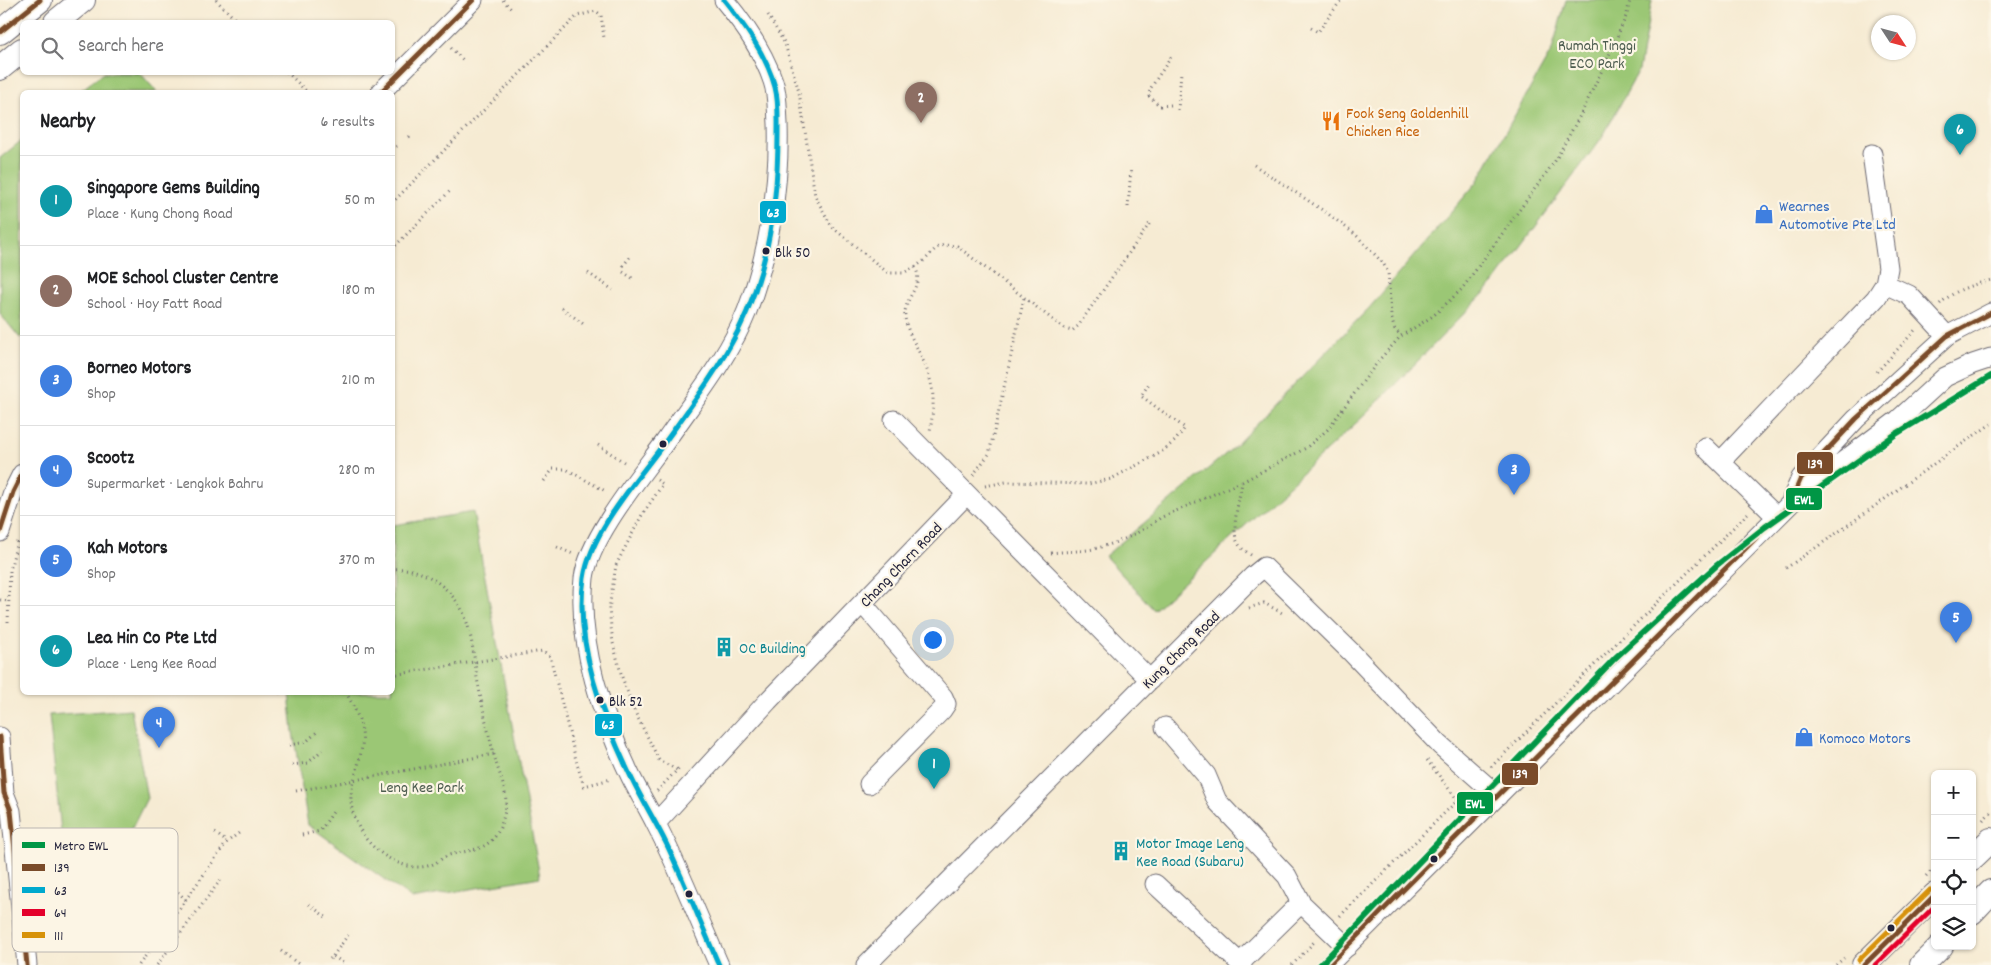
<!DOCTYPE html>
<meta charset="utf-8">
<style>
body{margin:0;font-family:Dekko,sans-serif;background:#f6f6f6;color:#202124}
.controls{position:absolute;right:15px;bottom:15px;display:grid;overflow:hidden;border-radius:8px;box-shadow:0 1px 4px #0004}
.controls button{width:45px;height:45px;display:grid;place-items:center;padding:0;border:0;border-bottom:1px solid #e0e0e0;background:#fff;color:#202124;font:25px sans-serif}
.compass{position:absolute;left:1871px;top:15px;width:45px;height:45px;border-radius:50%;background:#fff;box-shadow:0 1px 4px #0004;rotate:126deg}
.you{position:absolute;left:932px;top:639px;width:18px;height:18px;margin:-12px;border:4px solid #fff;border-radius:50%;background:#1a73e8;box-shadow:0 0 0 8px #1a73e833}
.badge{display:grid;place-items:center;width:32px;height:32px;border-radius:50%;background:#d1495b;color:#fff;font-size:16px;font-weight:700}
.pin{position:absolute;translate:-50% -41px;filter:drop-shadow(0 1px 2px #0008)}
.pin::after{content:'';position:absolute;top:26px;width:18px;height:15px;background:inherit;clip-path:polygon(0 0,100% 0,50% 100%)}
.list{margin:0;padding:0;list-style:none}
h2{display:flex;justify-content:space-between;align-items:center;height:65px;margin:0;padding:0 20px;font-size:21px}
h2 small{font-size:16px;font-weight:400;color:#757577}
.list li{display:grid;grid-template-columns:32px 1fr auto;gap:15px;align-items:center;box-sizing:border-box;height:90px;padding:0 20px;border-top:1px solid #e0e0e0}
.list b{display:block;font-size:19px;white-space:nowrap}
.list p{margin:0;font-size:16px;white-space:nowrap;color:#757577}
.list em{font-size:16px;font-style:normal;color:#757577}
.icon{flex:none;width:28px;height:28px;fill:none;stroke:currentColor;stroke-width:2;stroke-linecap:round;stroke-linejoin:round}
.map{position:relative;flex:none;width:1991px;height:965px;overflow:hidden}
.search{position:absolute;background:#fff;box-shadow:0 1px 4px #0004;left:20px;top:20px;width:375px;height:55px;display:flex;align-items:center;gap:12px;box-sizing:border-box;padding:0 18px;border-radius:8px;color:#757577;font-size:19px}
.panel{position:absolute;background:#fff;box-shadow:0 1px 4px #0004;left:20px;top:90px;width:375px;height:605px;border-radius:8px}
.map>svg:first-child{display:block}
.green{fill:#9bc774;stroke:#5e7458}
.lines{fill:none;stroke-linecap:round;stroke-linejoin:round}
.minor-casing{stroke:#6c6870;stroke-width:21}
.major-casing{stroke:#6c6870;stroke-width:26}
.path{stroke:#6c6870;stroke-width:3;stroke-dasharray:1 4;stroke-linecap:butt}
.minor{stroke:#fff;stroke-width:19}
.major{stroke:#fff;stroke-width:24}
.bus-1-casing{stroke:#fcf5e5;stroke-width:9}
.bus-2-casing{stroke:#fcf5e5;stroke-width:9}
.bus-3-casing{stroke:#fcf5e5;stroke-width:9}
.bus-4-casing{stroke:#fcf5e5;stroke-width:9}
.bus-1{stroke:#7a4b2a;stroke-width:5}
.bus-2{stroke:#00a9ce;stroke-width:5}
.bus-3{stroke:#e4002b;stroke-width:5}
.bus-4{stroke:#d79209;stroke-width:5}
.metro-1-casing{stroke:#fcf5e5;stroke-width:10}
.metro-1{stroke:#009645;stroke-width:6}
.bus-dot{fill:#22223b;stroke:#fcf5e5;stroke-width:2}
.labels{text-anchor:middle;stroke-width:4.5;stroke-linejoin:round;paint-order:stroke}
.bus-label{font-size:15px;fill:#22223b;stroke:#fcf5e5;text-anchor:start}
.park-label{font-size:16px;fill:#4c5c4f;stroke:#fcf5e5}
.food-label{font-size:16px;fill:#c56008;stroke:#fcf5e5;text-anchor:start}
.shop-label{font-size:16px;fill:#366cbe;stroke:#fcf5e5;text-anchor:start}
.street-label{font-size:16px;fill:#22223b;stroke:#fcf5e5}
.culture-label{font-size:16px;fill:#0d838f;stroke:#fcf5e5;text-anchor:start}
.key{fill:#fcf5e5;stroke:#bbb6b2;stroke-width:1}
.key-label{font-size:14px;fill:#22223b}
.line-badge{stroke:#fcf5e5;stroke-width:2}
.badge-label{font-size:14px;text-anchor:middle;font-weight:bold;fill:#fff}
</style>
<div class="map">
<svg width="1991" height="965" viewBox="0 0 1991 965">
<rect width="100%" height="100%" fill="#fcf5e5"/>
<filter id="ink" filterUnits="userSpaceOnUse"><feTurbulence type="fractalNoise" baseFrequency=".02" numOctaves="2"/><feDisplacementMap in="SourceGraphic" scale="10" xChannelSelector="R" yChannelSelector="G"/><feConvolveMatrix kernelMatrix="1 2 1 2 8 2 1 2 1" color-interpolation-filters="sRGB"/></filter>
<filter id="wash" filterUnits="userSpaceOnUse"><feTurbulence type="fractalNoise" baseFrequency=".0096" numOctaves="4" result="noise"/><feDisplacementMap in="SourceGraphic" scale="20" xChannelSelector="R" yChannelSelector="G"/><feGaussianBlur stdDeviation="1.12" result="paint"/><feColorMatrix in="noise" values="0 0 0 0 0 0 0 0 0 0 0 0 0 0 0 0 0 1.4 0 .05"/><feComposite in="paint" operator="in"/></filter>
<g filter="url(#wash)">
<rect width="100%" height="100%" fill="#f6ebd3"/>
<path class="green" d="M 1566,0 L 1652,0 L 1639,70 L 1603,136 L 1493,284 L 1368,412 L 1154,610 L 1105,556 L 1235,446 L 1370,307 L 1477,182 L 1552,50 Z
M 103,73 L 140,73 L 157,92 L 79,92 Z
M 22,140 L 22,336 L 20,338 L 0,314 L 0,158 Z
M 473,512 L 540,877 L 412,899 L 308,825 L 293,732 L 289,693 L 392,692 L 393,525 Z
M 131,709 L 147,798 L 119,854 L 65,871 L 49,715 Z"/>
</g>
<g filter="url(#ink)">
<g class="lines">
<defs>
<path id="minor" d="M 381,92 L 473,0
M 1885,284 L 1909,295 L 1947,336
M 894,420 L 1150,680
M 1705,447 L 1777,517
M 1721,461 L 1876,298 L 1885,284 L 1888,268 L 1872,154
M 1792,499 L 1801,478 L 1856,419 L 1947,336 L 1991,313
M 0,532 L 13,492 L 22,474
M 862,603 L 943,697 L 946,704 L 942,710 L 869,784
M 1165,727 L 1206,775 L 1217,801 L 1287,876 L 1301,903 L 1347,947
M 0,737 L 4,793 L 11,811 L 27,965
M 656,823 L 768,701 L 966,495
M 1155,884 L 1242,965
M 1240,963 L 1301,903
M 719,965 C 698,918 680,870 656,824 C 648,808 639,793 631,777 C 603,719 577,643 584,578 C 589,538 641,475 665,442 C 693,401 729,357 747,311 C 769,254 780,184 778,124 C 777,110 778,95 773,81 C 763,51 744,24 724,0
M 866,965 L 1253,576 L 1264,567 L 1351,652 L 1440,745 L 1498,796
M 1328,965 L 1790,504 L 1808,488 L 1898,420 L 1945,377 L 1973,364 L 1991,358"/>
<path id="major" d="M 56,22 L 83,0
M 0,32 L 40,0
M 0,68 L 22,50
M 1972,858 L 1991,840
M 1972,912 L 1991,892
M 1864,965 L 1935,895
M 1922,965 L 1941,946"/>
</defs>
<use href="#minor" class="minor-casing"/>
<use href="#major" class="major-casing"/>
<path class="path" d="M 216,0 L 238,22
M 503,0 L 513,11
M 768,15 L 785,44 L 799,92 L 815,196 L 832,227 L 888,273 L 903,273 L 915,267 L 925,260 L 936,248 L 944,245 L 957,246 L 1065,329 L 1072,331 L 1078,326 L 1150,223
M 1311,28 L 1318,32 L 1341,0
M 451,48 L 463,60
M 287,72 L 307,92
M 1171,105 L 1160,106 L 1149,96 L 1150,89 L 1171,57
M 1178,110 L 1181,72
M 409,137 L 413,134
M 392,149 L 397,146
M 1254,165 L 1327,213 L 1356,235 L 1383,263 L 1388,272 L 1391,315 L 1394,328 L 1401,336
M 392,203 L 577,16 L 596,11 L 601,15 L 604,38
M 1128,207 L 1131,168
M 392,249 L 450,191
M 623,266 L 632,254
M 915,267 C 925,285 903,298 905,317 C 906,328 913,340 918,350 C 934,382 936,396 930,431
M 623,272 L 635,280
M 588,273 L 613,290
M 1940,304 C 1954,290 1972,285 1991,280
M 562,308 L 586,326
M 1877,372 L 1917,328
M 598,445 L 627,464
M 973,475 L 989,454 L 1024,298
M 657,480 L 663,484 L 642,515 L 616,565 L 609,609 L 613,643 L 622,677 L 634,710 L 659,760 L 677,770
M 544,481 L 553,469 L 566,469 L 607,492
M 985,486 L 1006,482 L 1088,484 L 1111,479 L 1160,453 L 1175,441 L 1185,428 L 1141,396 L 1150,382
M 557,547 L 573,554
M 1051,553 C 1065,551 1083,552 1097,548 C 1119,543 1142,532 1160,518 L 1241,482
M 1251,555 C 1245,551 1240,548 1237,541 C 1231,528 1240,496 1242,482 L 1306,448 L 1327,430 L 1380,359 L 1401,336 L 1433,316 L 1462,289 L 1555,161 L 1582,112 L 1607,60 L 1627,14 L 1630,0
M 1786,568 C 1856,521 1922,471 1991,424
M 0,600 L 9,601
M 1249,608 L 1264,603 L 1284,614
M 8,622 L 10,571 L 17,541
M 392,675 L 543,651 L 550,656 L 577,764 L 584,786 L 611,779
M 346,692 C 355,709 365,727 362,746 C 357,782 340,796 362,833 C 375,854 408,875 433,864 C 438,862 443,857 449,855 C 471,849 491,852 501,825 C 503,819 506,809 506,803 C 506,789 499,773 495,759 C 488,732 482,705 477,678 C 474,657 471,626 461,608 C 446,584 421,566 392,569
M 279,693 L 283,692
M 289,745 L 306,742 L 318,731
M 1427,760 L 1458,801
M 292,765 L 308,763 L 322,750
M 1491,767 L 1748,513
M 296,791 L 494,754
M 657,791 L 679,768
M 1983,820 L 1991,812
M 215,833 L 227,842
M 302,835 L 320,831 L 333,812
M 1926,876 L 1935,867
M 178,892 L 186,900
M 309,904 L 327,918
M 1340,916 L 1467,791
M 281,951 L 300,965
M 333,956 L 348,935
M 330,959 L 333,956 L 346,965
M 139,965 L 227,842 L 239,833
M 157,965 L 222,878
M 1292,965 L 1316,940
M 1836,965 L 1844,958"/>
<use href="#minor" class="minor"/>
<use href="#major" class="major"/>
<defs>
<path id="bus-1" d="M 0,32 L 40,0
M 381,92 L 473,0
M 0,532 L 13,492 L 22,474
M 0,737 L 4,793 L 11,811 L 27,965
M 1328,965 L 1790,504 L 1801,478 L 1856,419 L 1947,336 L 1991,313
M 1864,965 L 1935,895"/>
<path id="bus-2" d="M 719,965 C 701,924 685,883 666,843 C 655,821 642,800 631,777 C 604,721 574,642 584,578 C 591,531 638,479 665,442 C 691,406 718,370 738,331 C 768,272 778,200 778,134 C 778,119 779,102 775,87 C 766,54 745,26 724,0"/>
<path id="bus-3" d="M 1875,965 L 1935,906"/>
<path id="bus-4" d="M 1859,960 L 1930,890"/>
</defs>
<use href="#bus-1" class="bus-1-casing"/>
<use href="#bus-2" class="bus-2-casing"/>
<use href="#bus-3" class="bus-3-casing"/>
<use href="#bus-4" class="bus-4-casing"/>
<use href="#bus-1" class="bus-1"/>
<use href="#bus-2" class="bus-2"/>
<use href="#bus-3" class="bus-3"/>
<use href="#bus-4" class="bus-4"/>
<defs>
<path id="metro-1" d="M 1320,965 L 1615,658 L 1717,565 L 1765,527 L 1896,434 L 1991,376"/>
</defs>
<use href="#metro-1" class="metro-1-casing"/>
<use href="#metro-1" class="metro-1"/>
</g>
</g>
<defs>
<symbol id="restaurant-bare" viewBox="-9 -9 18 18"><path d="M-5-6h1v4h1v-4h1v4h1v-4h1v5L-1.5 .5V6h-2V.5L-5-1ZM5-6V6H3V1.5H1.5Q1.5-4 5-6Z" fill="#e8710a" stroke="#fcf5e5" stroke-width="2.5" paint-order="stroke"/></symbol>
<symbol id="shop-bare" viewBox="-9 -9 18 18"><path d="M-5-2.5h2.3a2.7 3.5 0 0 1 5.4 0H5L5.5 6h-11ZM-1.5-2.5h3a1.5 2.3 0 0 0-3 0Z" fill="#3f7fe0" stroke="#fcf5e5" stroke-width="2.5" paint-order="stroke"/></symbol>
<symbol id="building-bare" viewBox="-9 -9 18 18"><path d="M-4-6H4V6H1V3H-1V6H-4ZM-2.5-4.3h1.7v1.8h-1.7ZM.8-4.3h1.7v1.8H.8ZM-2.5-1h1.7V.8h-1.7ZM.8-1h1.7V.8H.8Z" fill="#0f9aa8" stroke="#fcf5e5" stroke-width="2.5" paint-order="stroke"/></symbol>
</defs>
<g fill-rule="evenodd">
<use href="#restaurant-bare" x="1317" y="107" width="28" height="28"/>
<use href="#shop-bare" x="1750" y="200" width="28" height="28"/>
<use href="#building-bare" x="710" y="633" width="28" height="28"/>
<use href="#shop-bare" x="1790" y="723" width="28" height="28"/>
<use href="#building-bare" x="1107" y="837" width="28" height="28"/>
</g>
<g class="bus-dot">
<circle cx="766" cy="251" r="4.5"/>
<circle cx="663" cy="444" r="4.5"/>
<circle cx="600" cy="700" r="4.5"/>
<circle cx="1434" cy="859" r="4.5"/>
<circle cx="689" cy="894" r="4.5"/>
<circle cx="1891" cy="928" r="4.5"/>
</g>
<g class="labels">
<g class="bus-label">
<text x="775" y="257">Blk 50</text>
<text x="609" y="706">Blk 52</text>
</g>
<g class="park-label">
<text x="1597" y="50">Rumah Tinggi<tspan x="1597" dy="18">ECO Park</tspan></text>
<text x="422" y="792">Leng Kee Park</text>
</g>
<g class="food-label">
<text x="1346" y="118">Fook Seng Goldenhill<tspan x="1346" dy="18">Chicken Rice</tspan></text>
</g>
<g class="shop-label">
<text x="1779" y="211">Wearnes<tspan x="1779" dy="18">Automotive Pte Ltd</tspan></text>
<text x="1819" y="743">Komoco Motors</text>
</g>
<g class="street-label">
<text transform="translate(900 564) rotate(-46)" y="6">Chang Charn Road</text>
<text transform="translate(1180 649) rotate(-45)" y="6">Kung Chong Road</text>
</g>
<g class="culture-label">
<text x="739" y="653">OC Building</text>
<text x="1136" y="848">Motor Image Leng<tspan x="1136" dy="18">Kee Road (Subaru)</tspan></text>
</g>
</g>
<rect x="12" y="828" width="166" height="124" rx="8" class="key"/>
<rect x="22" y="842" width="23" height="6" fill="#009645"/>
<rect x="22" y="864" width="23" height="7" fill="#7a4b2a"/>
<rect x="22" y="887" width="23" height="6" fill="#00a9ce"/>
<rect x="22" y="909" width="23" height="7" fill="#e4002b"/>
<rect x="22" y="932" width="23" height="6" fill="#d79209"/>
<g class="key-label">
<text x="54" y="850">Metro EWL</text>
<text x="54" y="872">139</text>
<text x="54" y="895">63</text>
<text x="54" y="917">64</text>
<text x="54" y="940">111</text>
</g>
<g class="line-badge">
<rect x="759" y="200" width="28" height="24" rx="5" fill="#00a9ce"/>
<rect x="1796" y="451" width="38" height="24" rx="5" fill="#7a4b2a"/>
<rect x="1785" y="487" width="38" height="24" rx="5" fill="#009645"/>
<rect x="594" y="713" width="29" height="24" rx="5" fill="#00a9ce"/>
<rect x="1501" y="762" width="38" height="24" rx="5" fill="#7a4b2a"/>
<rect x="1456" y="791" width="38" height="24" rx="5" fill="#009645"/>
</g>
<g class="badge-label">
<text x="773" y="217">63</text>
<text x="1815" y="468">139</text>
<text x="1804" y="504">EWL</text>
<text x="608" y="729">63</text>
<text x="1520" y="778">139</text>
<text x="1475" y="808">EWL</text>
</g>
</svg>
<div class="controls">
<button>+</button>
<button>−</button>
<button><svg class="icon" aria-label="locate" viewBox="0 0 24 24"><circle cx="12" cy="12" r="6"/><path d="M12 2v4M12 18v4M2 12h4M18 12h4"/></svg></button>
<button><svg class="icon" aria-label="layers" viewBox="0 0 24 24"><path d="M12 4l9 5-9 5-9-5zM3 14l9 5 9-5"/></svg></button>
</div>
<svg class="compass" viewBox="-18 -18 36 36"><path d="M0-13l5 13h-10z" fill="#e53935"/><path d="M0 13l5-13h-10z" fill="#757577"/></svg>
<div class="you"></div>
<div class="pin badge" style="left:934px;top:789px;background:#0f9aa8">1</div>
<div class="pin badge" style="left:921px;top:123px;background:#8d6e63">2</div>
<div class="pin badge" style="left:1514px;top:495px;background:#3f7fe0">3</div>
<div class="pin badge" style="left:159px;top:748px;background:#3f7fe0">4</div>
<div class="pin badge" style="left:1956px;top:643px;background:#3f7fe0">5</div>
<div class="pin badge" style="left:1960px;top:155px;background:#0f9aa8">6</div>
<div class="search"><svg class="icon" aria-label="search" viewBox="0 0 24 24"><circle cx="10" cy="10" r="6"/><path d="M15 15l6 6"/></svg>Search here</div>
<section class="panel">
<h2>Nearby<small>6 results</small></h2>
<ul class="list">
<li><span class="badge" style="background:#0f9aa8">1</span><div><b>Singapore Gems Building</b><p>Place · Kung Chong Road</p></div><em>50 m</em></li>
<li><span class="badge" style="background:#8d6e63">2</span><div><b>MOE School Cluster Centre</b><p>School · Hoy Fatt Road</p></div><em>180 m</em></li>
<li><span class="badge" style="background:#3f7fe0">3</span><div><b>Borneo Motors</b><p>Shop</p></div><em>210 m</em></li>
<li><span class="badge" style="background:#3f7fe0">4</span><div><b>Scootz</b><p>Supermarket · Lengkok Bahru</p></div><em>280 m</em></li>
<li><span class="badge" style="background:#3f7fe0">5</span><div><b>Kah Motors</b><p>Shop</p></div><em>370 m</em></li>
<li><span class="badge" style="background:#0f9aa8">6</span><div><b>Lea Hin Co Pte Ltd</b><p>Place · Leng Kee Road</p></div><em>410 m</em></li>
</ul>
</section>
</div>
